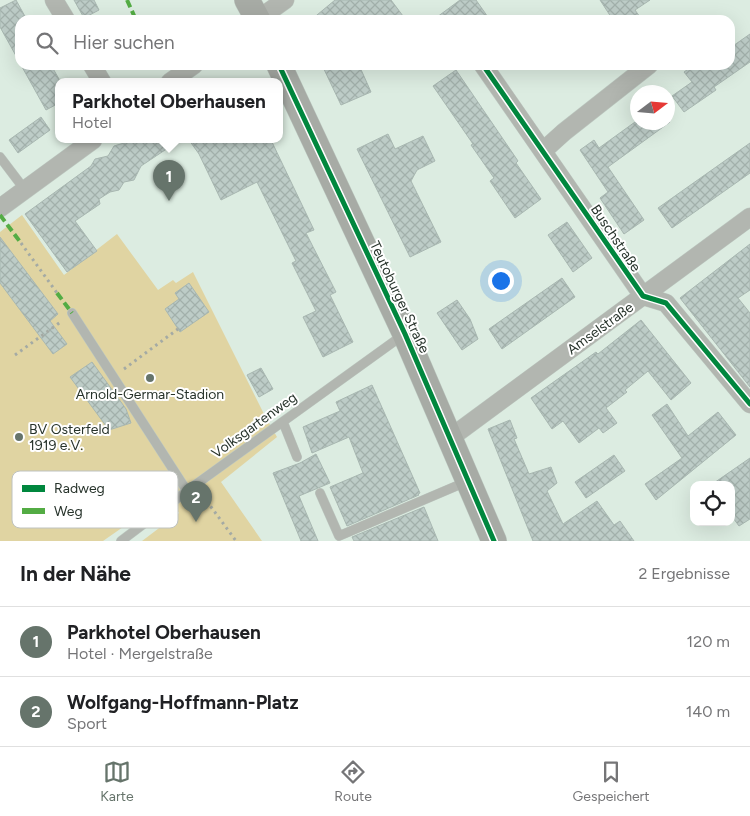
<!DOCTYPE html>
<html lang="de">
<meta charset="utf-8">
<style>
body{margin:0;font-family:Figtree,sans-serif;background:#f6f6f6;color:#202124}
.controls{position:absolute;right:15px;bottom:15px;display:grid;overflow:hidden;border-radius:10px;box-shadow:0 5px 20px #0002}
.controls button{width:45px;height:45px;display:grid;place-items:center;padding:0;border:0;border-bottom:1px solid #e0e0e0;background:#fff;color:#202124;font:25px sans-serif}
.compass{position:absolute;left:630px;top:85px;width:45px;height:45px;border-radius:50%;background:#fff;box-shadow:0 5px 20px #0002;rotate:74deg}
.you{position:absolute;left:500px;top:280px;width:18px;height:18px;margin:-12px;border:4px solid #fff;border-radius:50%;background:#1a73e8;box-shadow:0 0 0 8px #1a73e833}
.badge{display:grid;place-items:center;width:32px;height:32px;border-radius:50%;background:#66746b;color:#fff;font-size:16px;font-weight:700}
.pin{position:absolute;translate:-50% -41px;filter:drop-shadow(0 1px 2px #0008)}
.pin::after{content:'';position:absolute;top:26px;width:18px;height:15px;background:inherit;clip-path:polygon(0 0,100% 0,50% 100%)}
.popup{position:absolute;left:55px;top:78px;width:228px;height:65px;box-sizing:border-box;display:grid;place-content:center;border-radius:10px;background:#fff;filter:drop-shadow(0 1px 4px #0005);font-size:16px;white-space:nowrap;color:#757577}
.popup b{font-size:19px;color:#202124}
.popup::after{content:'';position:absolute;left:50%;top:100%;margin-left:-10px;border:10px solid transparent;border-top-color:#fff}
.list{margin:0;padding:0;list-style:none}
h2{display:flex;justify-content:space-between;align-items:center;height:65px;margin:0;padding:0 20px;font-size:21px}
h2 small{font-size:16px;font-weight:400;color:#757577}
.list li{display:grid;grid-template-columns:32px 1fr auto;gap:15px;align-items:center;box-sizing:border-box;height:70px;padding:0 20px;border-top:1px solid #e0e0e0}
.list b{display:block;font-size:19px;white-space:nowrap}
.list p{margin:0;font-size:16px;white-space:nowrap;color:#757577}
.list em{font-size:16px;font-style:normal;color:#757577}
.icon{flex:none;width:28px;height:28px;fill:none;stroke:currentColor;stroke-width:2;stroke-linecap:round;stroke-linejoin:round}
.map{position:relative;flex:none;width:750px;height:541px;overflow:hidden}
.search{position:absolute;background:#fff;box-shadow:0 5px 20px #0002;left:15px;right:15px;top:15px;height:55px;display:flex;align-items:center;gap:12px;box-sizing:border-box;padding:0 18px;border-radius:15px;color:#757577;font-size:19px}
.sheet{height:205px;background:#fff}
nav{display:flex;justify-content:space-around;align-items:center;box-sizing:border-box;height:70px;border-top:1px solid #e0e0e0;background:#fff;font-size:14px;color:#757577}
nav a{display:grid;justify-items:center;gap:2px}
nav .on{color:#66746b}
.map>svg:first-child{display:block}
.green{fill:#e0d4a2}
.building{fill:url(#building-cross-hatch);stroke:#a8b7b1}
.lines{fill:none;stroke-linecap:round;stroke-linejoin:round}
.service-casing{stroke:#bdc9c1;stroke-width:10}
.minor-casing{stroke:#bdc9c1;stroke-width:19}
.secondary-casing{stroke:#bdc9c1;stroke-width:26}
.path{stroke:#a4aaa4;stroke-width:3;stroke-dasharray:2.5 4;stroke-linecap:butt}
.service{stroke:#b2b6b0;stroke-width:9}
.minor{stroke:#b2b6b0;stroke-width:18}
.secondary{stroke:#a7aba5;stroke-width:25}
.quiet{stroke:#53ac44;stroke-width:4;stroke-dasharray:8 4;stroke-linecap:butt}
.cycleway-casing{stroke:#fff;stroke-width:8}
.cycleway{stroke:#00873e;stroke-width:5}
.poi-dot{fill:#66746b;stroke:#fff;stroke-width:2}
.labels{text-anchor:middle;stroke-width:4;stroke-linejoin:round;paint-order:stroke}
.street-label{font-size:14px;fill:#27332b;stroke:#fff}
.poi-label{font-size:14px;fill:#27332b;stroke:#fff}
.key{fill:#fff;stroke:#bec2bf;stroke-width:1}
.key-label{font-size:14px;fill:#27332b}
</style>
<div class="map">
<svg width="750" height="541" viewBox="0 0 750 541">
<defs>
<pattern id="building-cross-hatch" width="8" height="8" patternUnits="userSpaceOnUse" patternTransform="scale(1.25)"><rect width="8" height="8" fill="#bdccc7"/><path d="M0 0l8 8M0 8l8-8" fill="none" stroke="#a2b0ab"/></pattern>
</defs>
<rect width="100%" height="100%" fill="#dcece1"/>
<path class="green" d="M 22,215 L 64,275 L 117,234 L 158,290 L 173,280 L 176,283 L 193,272 L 265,416 L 277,437 L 221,482 L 262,541 L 142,541 L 179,513 L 163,493 L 136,518 L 103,541 L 0,541 L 0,232 Z"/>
<path class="building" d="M 16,0 L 27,20 L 20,20 L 20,63 L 0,27 L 0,8 Z
M 74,0 L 94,0 L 99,10 L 84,18 Z
M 335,0 L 391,0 L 406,20 L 311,20 Z
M 460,0 L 476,0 L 490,20 L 433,20 Z
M 600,0 L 650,0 L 635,10 L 642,20 L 613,20 Z
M 750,34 L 750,62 L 714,87 L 716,90 L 684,112 L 672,96 L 692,82 L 684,72 L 694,65 L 730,65 L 730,48 Z
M 21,65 L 51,65 L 59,79 L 59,103 L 46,110 Z
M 322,65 L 359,65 L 371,92 L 341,105 Z
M 456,70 L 518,161 L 516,163 L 541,199 L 515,218 L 490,181 L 494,178 L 471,145 L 473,144 L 433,86 Z
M 41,117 L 50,130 L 18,153 L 9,140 Z
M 635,122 L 670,122 L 608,167 L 644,220 L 624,234 L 600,198 L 608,192 L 580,150 L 594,140 L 599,148 Z
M 388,134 L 395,149 L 423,136 L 435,161 L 417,170 L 411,181 L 441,242 L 410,257 L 357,149 Z
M 134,140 L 180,140 L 141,166 L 134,180 L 124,182 L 119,190 L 110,192 L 99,199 L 100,204 L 75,221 L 97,251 L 67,272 L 25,214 L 91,166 L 95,159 L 108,156 L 114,146 Z
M 189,140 L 271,140 L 314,230 L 306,233 L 336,292 L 330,295 L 353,342 L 323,357 L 303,317 L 316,311 L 292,263 L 296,261 L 257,182 L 221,200 L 199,154 Z
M 750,143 L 750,173 L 672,228 L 658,208 Z
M 567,222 L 592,258 L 573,272 L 548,235 Z
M 0,237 L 58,314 L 50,321 L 67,344 L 53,354 L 0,283 Z
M 750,244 L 750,290 L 738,298 L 750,313 L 750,387 L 680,298 Z
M 562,278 L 575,297 L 502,349 L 489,329 Z
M 189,283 L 209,312 L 180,332 L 165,309 L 179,299 L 175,293 Z
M 457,300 L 470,319 L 478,339 L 462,350 L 437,313 Z
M 641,320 L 691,383 L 671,400 L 648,371 L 625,390 L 627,392 L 606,408 L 617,423 L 603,433 L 599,428 L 579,443 L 563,421 L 552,429 L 531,398 L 596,352 L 598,354 Z
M 92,362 L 126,409 L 131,423 L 109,430 L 70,377 Z
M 261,368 L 273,389 L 259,397 L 247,375 Z
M 372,385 L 420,493 L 418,494 L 419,495 L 347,526 L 330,487 L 363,473 L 349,437 L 312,453 L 303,427 L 340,411 L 336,402 Z
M 667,404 L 688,436 L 718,412 L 736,435 L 656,500 L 645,484 L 682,458 L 652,415 Z
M 510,420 L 517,438 L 514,439 L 529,474 L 551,467 L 557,483 L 547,491 L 563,524 L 597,501 L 614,525 L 620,521 L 634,541 L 533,541 L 488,429 Z
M 316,454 L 330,483 L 299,496 L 318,541 L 301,541 L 273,473 L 300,463 Z
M 614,455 L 625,471 L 586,498 L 575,482 Z
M 750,458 L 750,519 L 739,526 L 731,515 L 731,485 L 711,485 Z
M 424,507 L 438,541 L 354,541 L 352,537 Z"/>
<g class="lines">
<defs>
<path id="service" d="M 0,157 L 25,190
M 72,313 L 187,491
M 283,422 L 297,457
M 320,493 L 339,536 L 468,481
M 121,541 L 195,485 L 403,335"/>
<path id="minor" d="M 54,0 L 66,20
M 257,20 L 285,0
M 92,65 L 102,82
M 483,65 L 643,296 L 666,303 L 750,404
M 170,82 L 194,65
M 543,151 L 564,132 L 649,65
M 0,208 L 93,140
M 450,438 L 750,217"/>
<path id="secondary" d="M 247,0 L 258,20
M 279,65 L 405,334 L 494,541"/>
</defs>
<use href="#service" class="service-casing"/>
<use href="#minor" class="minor-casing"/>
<use href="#secondary" class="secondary-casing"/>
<path class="path" d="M 21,243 L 57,293
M 15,355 L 62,321
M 124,369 L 178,329
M 203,496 L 236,541"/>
<use href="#service" class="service"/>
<use href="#minor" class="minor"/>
<use href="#secondary" class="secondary"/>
<path class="quiet" d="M 127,0 L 136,20
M 0,215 L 21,243
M 57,293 L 72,313"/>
<defs>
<path id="cycleway" d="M 279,65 L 405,334 L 494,541
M 483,65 L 643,296 L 666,303 L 750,404"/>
</defs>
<use href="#cycleway" class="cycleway-casing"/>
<use href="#cycleway" class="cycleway"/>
</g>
<g class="poi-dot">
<circle cx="150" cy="378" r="5"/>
<circle cx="19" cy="437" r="5"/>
</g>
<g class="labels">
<g class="street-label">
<text transform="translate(616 238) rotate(56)" y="5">Buschstraße</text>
<text transform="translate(400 297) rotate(65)" y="5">Teutoburger Straße</text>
<text transform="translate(600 328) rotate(-36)" y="5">Amselstraße</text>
<text transform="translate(254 425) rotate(-36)" y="5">Volksgartenweg</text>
</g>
<g class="poi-label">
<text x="150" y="399">Arnold-Germar-Stadion</text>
<text x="29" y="434" text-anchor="start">BV Osterfeld<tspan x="29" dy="16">1919 e.V.</tspan></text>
</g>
</g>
<rect x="12" y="471" width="166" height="57" rx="8" class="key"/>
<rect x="22" y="485" width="23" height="7" fill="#00873e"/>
<rect x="22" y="508" width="23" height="6" fill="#53ac44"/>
<g class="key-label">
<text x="54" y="493">Radweg</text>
<text x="54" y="516">Weg</text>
</g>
</svg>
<div class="controls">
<button><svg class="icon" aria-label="locate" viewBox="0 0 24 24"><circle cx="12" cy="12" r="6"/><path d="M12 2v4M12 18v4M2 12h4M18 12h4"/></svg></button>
</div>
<svg class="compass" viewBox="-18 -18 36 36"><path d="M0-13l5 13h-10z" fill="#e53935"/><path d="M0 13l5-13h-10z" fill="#757577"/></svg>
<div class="you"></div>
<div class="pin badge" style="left:169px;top:201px">1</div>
<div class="popup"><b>Parkhotel Oberhausen</b>Hotel</div>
<div class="pin badge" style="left:196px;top:522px">2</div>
<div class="search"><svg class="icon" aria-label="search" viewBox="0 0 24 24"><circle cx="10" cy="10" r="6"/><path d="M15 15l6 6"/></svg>Hier suchen</div>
</div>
<section class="sheet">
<h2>In der Nähe<small>2 Ergebnisse</small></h2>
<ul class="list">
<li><span class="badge">1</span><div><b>Parkhotel Oberhausen</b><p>Hotel · Mergelstraße</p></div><em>120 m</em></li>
<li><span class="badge">2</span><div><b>Wolfgang-Hoffmann-Platz</b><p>Sport</p></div><em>140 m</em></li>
</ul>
</section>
<nav>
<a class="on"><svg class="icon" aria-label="map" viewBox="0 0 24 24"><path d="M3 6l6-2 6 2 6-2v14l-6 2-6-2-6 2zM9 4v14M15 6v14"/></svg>Karte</a>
<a><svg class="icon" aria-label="directions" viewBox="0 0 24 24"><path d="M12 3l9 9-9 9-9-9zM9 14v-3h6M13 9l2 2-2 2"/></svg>Route</a>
<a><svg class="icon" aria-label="saved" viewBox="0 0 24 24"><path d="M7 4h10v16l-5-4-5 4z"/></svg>Gespeichert</a>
</nav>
